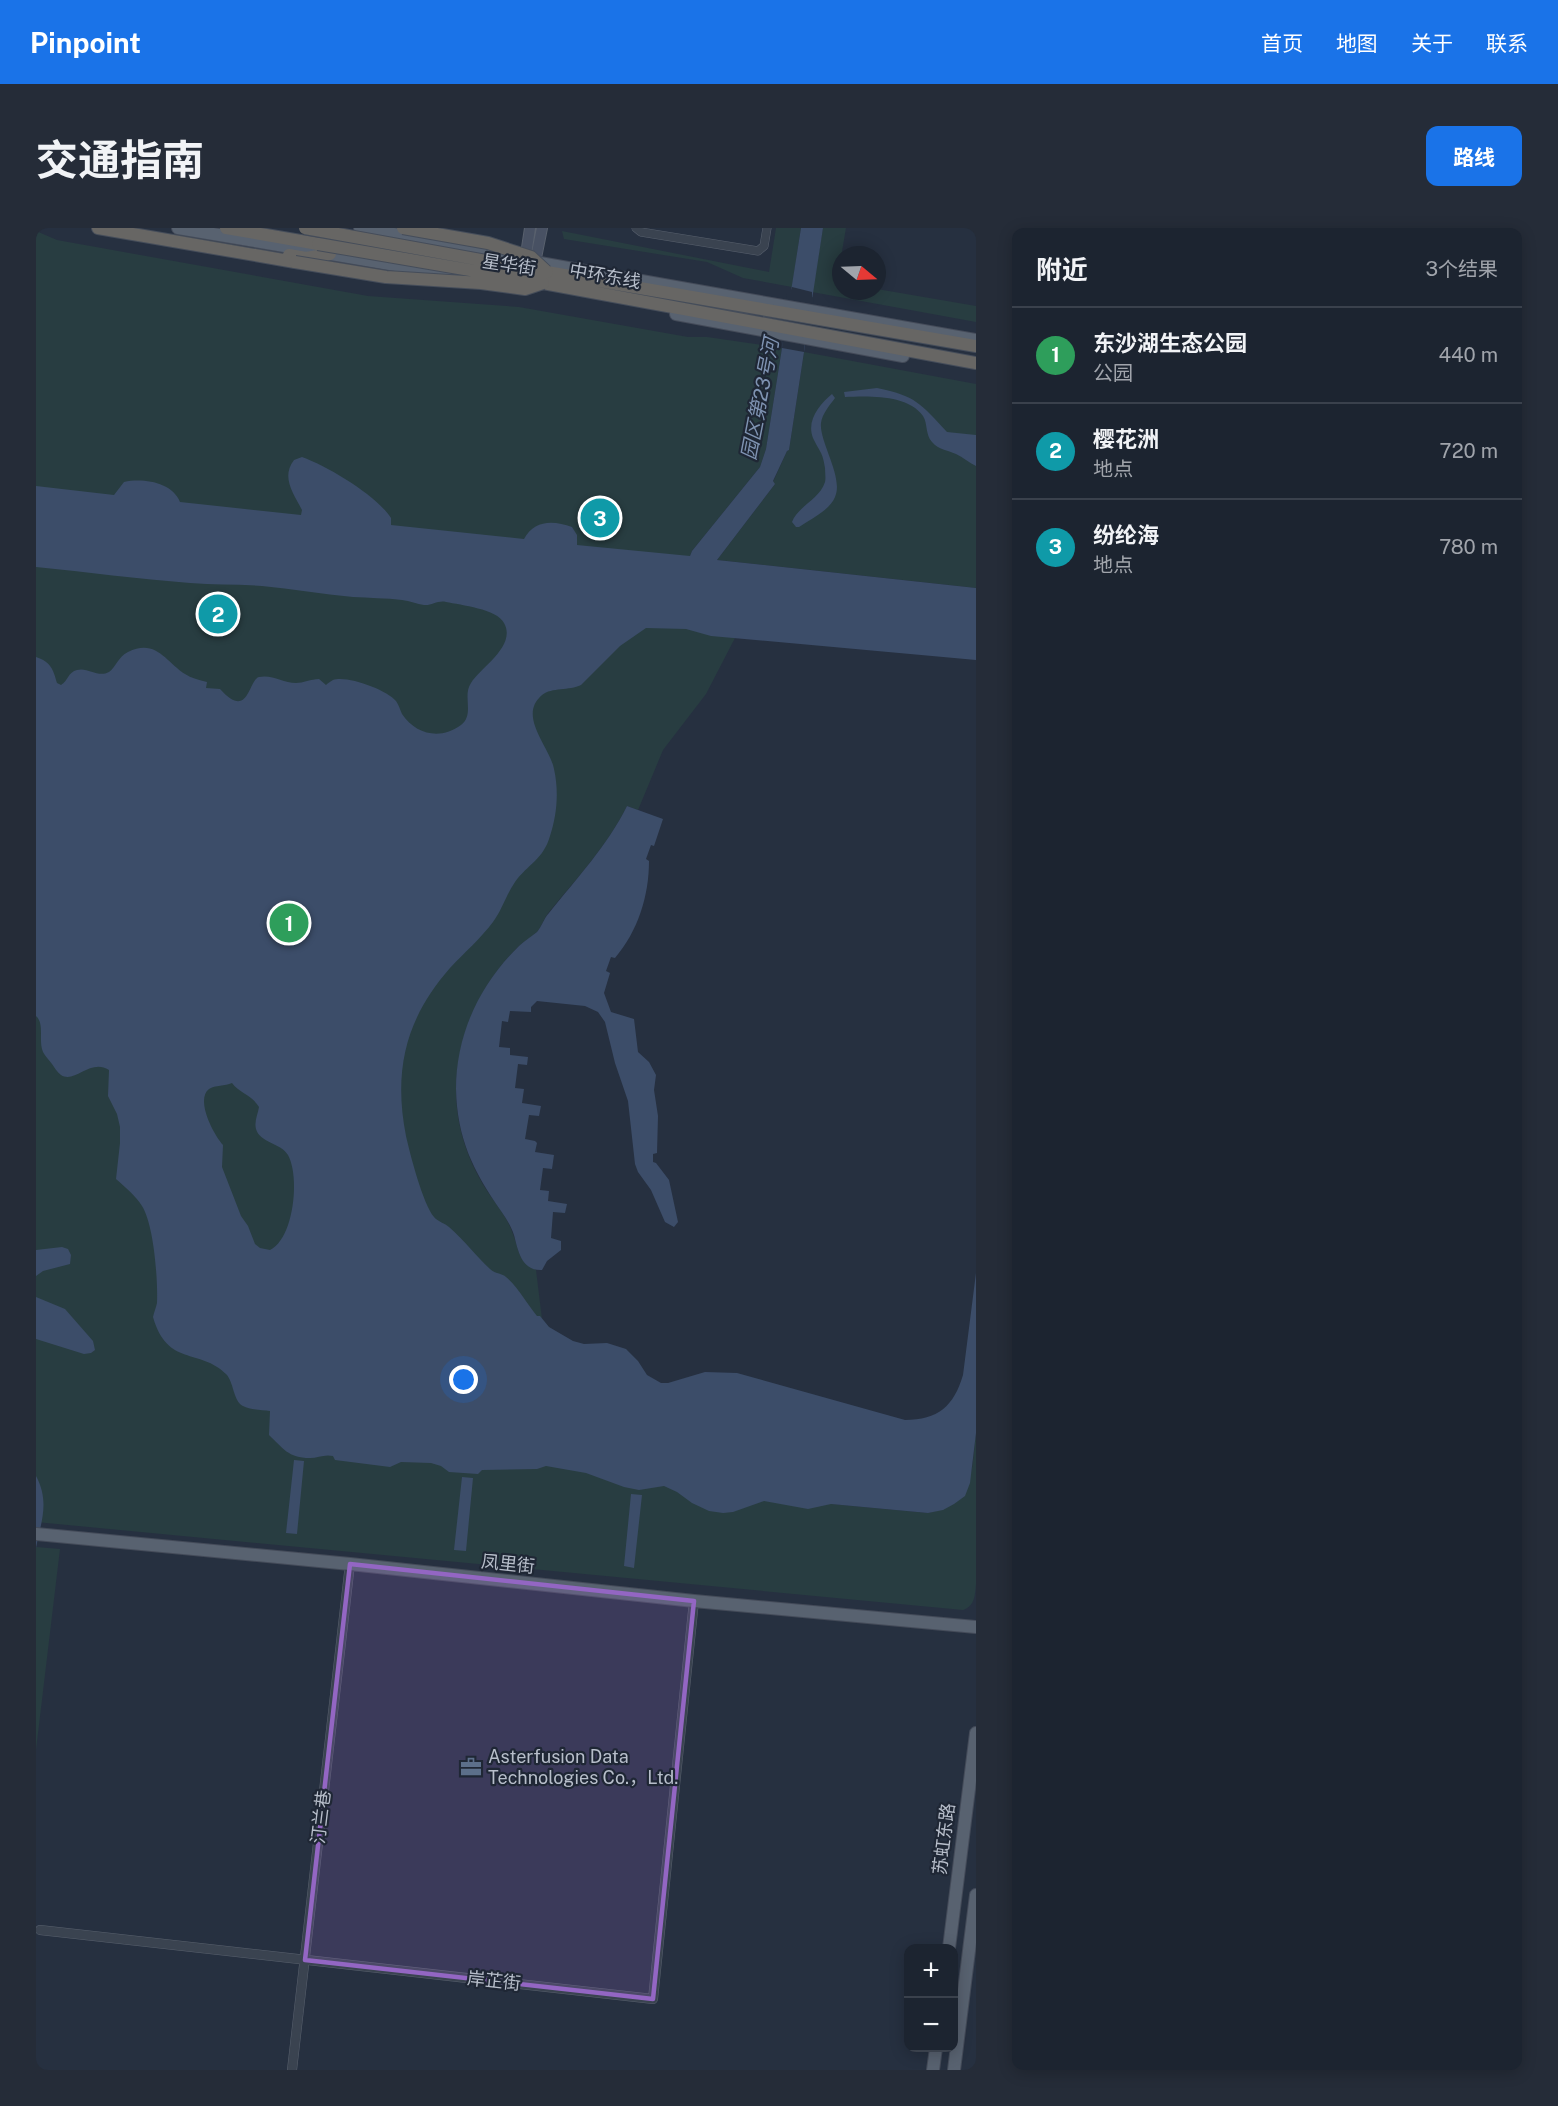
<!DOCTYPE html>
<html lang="zh">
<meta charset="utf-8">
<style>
body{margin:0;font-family:"Public Sans","Noto Sans SC",sans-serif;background:#252c38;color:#f1f3f6}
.controls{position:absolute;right:18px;bottom:18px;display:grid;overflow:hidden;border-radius:12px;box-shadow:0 3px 15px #0003}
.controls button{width:54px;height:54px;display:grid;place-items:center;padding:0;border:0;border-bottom:2px solid #3a414c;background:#1c2430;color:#f1f3f6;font:30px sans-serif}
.compass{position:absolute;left:796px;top:18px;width:54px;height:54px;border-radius:50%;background:#1c2430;box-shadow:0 3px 15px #0003;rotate:109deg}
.you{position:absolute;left:428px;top:1152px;width:21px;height:21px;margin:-15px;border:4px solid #fff;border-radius:50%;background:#1a73e8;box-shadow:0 0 0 9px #1a73e833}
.badge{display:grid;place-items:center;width:39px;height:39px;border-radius:50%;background:#1a73e8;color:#fff;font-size:20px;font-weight:700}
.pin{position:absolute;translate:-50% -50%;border:3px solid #fff;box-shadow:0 2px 6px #0006}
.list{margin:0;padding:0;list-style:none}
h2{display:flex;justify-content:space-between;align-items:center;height:78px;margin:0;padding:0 24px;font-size:26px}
h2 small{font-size:20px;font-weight:400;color:#a0a4ab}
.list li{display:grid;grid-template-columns:39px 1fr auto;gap:18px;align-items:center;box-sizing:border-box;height:96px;padding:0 24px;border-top:2px solid #3a414c}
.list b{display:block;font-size:22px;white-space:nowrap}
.list p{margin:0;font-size:20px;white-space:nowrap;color:#a0a4ab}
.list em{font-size:20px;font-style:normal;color:#a0a4ab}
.map{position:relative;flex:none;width:940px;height:1842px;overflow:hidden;border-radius:12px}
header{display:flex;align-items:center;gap:36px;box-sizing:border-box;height:84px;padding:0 30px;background:#1a73e8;color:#fff}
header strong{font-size:28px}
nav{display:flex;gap:33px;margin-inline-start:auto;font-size:21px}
.intro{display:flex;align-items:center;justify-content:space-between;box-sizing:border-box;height:144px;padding:0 36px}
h1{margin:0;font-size:42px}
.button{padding:15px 27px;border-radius:12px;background:#1a73e8;color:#fff;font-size:21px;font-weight:700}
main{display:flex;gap:36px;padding:0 36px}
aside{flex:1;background:#1c2430;border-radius:12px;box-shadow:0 3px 15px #0003}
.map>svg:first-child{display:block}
.green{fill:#283d41}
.water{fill:#3c4d69;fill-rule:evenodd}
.pier{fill:#263040}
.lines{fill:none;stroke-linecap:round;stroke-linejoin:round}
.minor-casing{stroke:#58606d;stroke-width:9}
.tertiary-casing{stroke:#58606d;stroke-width:10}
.secondary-casing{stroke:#58606d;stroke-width:12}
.primary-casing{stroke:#444b59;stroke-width:14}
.trunk-casing{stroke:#454d5a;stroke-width:14}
.minor{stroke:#3a4350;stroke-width:8}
.tertiary{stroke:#3a4350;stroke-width:9}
.secondary{stroke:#485163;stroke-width:10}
.primary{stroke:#586270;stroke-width:12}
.trunk{stroke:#676664;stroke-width:12}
.trunk-bridge-casing{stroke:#454d5a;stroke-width:14;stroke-linecap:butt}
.trunk-bridge{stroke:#676664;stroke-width:12}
.marked{fill:#9366c3;fill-opacity:0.2;stroke:#9366c3;stroke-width:4.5;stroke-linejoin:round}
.labels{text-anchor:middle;stroke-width:4.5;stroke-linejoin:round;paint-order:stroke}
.street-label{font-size:18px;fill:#b7beca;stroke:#1f2735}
.poi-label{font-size:18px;fill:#b7beca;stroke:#1f2735;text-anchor:start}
.water-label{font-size:20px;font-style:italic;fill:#7f93b2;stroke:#1f2735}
</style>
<header>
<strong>Pinpoint</strong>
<nav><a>首页</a><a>地图</a><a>关于</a><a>联系</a></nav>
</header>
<div class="intro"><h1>交通指南</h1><a class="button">路线</a></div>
<main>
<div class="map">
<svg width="940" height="1842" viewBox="0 0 940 1842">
<rect width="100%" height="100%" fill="#263040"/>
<path class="green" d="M 740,0 L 765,0 L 756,59 L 707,50 L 671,34 L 528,11 L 526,3 L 733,44 Z
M 787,0 L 810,0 L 801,53 L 805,54 L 805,63 L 841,63 L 841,61 L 940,78 L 940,94 L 776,64 Z
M 0,3 L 21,12 L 332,68 L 483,79 L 652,109 L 671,109 L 746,120 L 730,221 L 724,239 L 656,323 L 654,328 L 699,410 L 670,466 L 627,522 L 602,582 L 591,578 C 571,618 541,650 513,684 C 508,690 506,698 501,704 C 496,709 488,713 483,718 C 443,757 420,809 420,865 C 421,905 435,942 459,974 C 466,984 473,994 477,1006 C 484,1025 481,1031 500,1042 L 506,1091 L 513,1099 L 526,1108 L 796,1276 L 892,1285 C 939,1276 935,1244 940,1205 L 940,1356 C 939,1367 939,1378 927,1382 L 0,1294 Z
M 768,124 L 940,156 L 940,360 L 681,332 L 739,256 L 737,254 L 751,223 L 753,222 Z
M 0,1319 L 24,1321 L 0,1522 Z"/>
<path class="water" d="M 765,0 L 787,0 L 753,222 L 751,223 L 737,253 L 739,256 L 681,332 L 940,360 L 940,432 L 675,408 L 650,401 L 610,400 L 584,418 L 545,457 C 533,463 516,459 506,467 C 481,488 514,519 518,541 C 523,563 521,587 514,608 C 507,632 492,636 479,654 C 470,667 466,682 457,694 C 445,710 428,725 414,740 C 370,790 357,842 370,908 C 374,926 387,976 398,989 C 402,994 409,995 413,999 C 428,1012 440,1028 454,1041 C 459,1046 466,1045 470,1049 C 482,1059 491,1076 501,1088 L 504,1088 L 513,1099 L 537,1113 L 548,1116 L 571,1115 L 590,1121 L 602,1133 L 611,1147 L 625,1155 L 632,1155 L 669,1144 L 701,1145 L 869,1192 C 902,1192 918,1178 927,1147 L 940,1045 L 940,1205 L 934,1255 L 929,1268 L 918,1276 L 907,1282 L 892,1285 L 795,1276 L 772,1281 L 728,1273 L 697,1284 L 687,1285 L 673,1283 L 656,1275 L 641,1264 L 628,1258 L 603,1262 L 588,1259 L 550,1245 L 510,1238 L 501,1241 L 446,1242 L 442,1246 L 413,1244 L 405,1238 L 395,1235 L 365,1234 L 354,1239 L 299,1232 L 297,1228 C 288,1226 282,1230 274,1230 C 252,1230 247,1220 233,1207 L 234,1183 C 226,1182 214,1182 207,1178 C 197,1173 198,1154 190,1146 C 164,1120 131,1139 117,1089 C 118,1084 120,1080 121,1075 C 122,1052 118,997 106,978 C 100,968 89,959 80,951 L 84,915 L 84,899 L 81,886 L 72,868 L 73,842 C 54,830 39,856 25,847 C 21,844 18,839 16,836 C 13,832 9,828 7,824 C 2,813 9,796 0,788 L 0,429 C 15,434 17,441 21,455 L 25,457 C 32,453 32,444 41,442 C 52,439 62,450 73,444 C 80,439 82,429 92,424 C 120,410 130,434 149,446 C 155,450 163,452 171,454 L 170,460 L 184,461 C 213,493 212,452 223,449 C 236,446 247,455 260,455 C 267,455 275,451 283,451 L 290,457 C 292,455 295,453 297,452 C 311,447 351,462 360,473 C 363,477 364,482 366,486 C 380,507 405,512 425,497 C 439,486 426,468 435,455 C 444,440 481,418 468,395 C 461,381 425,377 410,374 C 402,372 395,378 388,377 C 381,376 374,373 366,372 C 350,370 333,370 317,369 C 286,366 256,361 226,358 C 202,356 178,357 154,355 C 102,351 51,344 0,339 L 0,258 L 78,267 L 88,254 C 107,250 136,254 144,274 L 265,287 L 266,282 C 257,265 245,249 258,232 L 266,229 C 293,239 340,267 355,290 L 355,297 L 488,311 C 498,292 517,292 536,299 L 541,307 L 541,317 L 654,328 L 656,323 L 724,239 L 730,221 ZM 196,855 C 203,865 216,867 223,879 C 222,886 218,893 220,901 C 224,915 245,915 252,927 C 264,949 258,1010 234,1022 L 224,1020 L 219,1016 L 212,998 L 205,988 L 186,939 L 187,917 C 178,907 159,872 173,861 C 179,857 189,858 196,855 Z
M 841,160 C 880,168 884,175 911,204 L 940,207 L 940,238 C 933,235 927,229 920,226 C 911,222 903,222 896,214 C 889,206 892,196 887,188 C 872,166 831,168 809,169 L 808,164 Z
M 796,166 L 799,170 C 794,177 786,186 785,195 C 783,214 808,249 799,269 C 794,282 775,291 763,299 L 760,299 L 756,294 C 762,278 784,271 789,254 C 790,250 789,245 789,240 C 787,224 783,223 777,210 C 770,192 784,176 796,166 Z
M 591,578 L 627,591 L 618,618 L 615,617 L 610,631 L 613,633 C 613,668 602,703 579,730 L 575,729 L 570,743 L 574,745 L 568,765 L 575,784 L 598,791 L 602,824 L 613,834 L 620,847 L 618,862 L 622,888 L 621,925 L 617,926 L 617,934 L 620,935 L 633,952 L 642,994 L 638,999 L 629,994 L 615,962 L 602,944 L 599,936 L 592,873 L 579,835 L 569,794 L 562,784 L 549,778 L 501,773 L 495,779 L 495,784 L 474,783 L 472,794 L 466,793 L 463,819 L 474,820 L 474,827 L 492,829 L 491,837 L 482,836 L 479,860 L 488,861 L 486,875 L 505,878 L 503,888 L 493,887 L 489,911 L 499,913 L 501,915 L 499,924 L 518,927 L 516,941 L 507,940 L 504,962 L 513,963 L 512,973 L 531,976 L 529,985 L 517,984 L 515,1010 L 525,1013 L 525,1022 L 511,1033 L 506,1042 C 485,1043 482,1022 478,1007 C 475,998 470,990 465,983 C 437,943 421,910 420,861 C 420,806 444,756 483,718 C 488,713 495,709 501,704 C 506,698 508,690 513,685 C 541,650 571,618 591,578 Z
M 26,1019 L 32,1021 L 35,1027 L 34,1036 L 7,1043 L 0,1048 L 0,1022 Z
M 0,1069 L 29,1081 L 57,1113 L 59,1122 L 55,1125 L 48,1126 L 0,1111 Z
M 258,1232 L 268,1233 L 261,1306 L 250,1305 Z
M 0,1248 C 14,1274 5,1294 0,1320 Z
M 426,1249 L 437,1250 L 430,1323 L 418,1322 Z
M 595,1266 L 606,1267 L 598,1340 L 588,1338 Z"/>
<path class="pier" d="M 756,59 L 776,64 L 776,69 L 778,70 L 773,111 L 769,114 L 768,124 L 746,120 L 747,110 L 744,109 L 751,65 L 754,65 Z"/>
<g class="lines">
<defs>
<path id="minor" d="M 600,0 L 605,4 L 722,23 L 728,18 L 731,0"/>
<path id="tertiary" d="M 4,1702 L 617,1771 L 658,1373
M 256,1842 L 314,1336"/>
<path id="secondary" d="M 489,33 L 494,0
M 498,40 L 506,0"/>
<path id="primary" d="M 142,0 L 395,43 L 446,50
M 324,0 L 476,27
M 498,34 L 939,112
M 640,86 L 867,128
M 0,1306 L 314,1336 L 658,1373 L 940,1399
M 913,1720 L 940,1505
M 897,1842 L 900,1820
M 918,1842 L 940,1667"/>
<path id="trunk" d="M 62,0 L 259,34
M 190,0 L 282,16
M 253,27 L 270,30 L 294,26
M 511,44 L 940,118
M 507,55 L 940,135"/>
</defs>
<use href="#minor" class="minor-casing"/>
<use href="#tertiary" class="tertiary-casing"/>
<use href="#secondary" class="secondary-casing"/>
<use href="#primary" class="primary-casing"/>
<use href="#trunk" class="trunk-casing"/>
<use href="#minor" class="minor"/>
<use href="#tertiary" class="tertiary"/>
<use href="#secondary" class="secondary"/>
<use href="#primary" class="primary"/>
<use href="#trunk" class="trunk"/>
<defs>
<path id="trunk-bridge" d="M 269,0 L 511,44
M 367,0 L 452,15 L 495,29 L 510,43
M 282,16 L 503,54
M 259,34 L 350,49 L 445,55 L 489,61 L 507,55"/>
</defs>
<use href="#trunk-bridge" class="trunk-bridge-casing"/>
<use href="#trunk-bridge" class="trunk-bridge"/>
</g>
<path class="marked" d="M 314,1336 L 658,1373 L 617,1771 L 269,1732 Z"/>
<defs>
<symbol id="office-bare" viewBox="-9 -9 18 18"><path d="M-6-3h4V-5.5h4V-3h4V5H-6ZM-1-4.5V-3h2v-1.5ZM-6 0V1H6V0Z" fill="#5c6f8a" stroke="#1f2735" stroke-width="2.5" paint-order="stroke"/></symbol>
</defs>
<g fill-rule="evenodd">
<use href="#office-bare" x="420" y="1524" width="30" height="30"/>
</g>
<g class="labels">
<g class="street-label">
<text transform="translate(473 37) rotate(9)" y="6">星华街</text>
<text transform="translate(569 48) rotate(10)" y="6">中环东线</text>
<text transform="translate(472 1336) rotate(6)" y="6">凤里街</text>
<text transform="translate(285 1589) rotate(-83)" y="6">汀兰巷</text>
<text transform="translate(908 1611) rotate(-83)" y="6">苏虹东路</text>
<text transform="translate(458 1753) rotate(6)" y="6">岸芷街</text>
</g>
<g class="poi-label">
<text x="452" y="1535">Asterfusion Data<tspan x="452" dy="21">Technologies Co.，Ltd.</tspan></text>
</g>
<g class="water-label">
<text transform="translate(724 171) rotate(-79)" y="7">园区第23号河</text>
</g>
</g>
</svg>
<div class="controls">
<button>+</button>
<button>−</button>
</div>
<svg class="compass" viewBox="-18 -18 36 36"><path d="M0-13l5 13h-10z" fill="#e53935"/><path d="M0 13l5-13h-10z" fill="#a0a4ab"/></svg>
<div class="you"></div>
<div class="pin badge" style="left:253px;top:695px;background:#2e9e5b">1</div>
<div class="pin badge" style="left:182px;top:386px;background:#0f9aa8">2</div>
<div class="pin badge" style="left:564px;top:290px;background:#0f9aa8">3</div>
</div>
<aside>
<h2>附近<small>3个结果</small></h2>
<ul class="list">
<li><span class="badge" style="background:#2e9e5b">1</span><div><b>东沙湖生态公园</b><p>公园</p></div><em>440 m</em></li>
<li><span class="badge" style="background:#0f9aa8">2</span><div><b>樱花洲</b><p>地点</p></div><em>720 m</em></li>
<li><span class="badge" style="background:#0f9aa8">3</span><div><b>纷纶海</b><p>地点</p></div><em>780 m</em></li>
</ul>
</aside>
</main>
